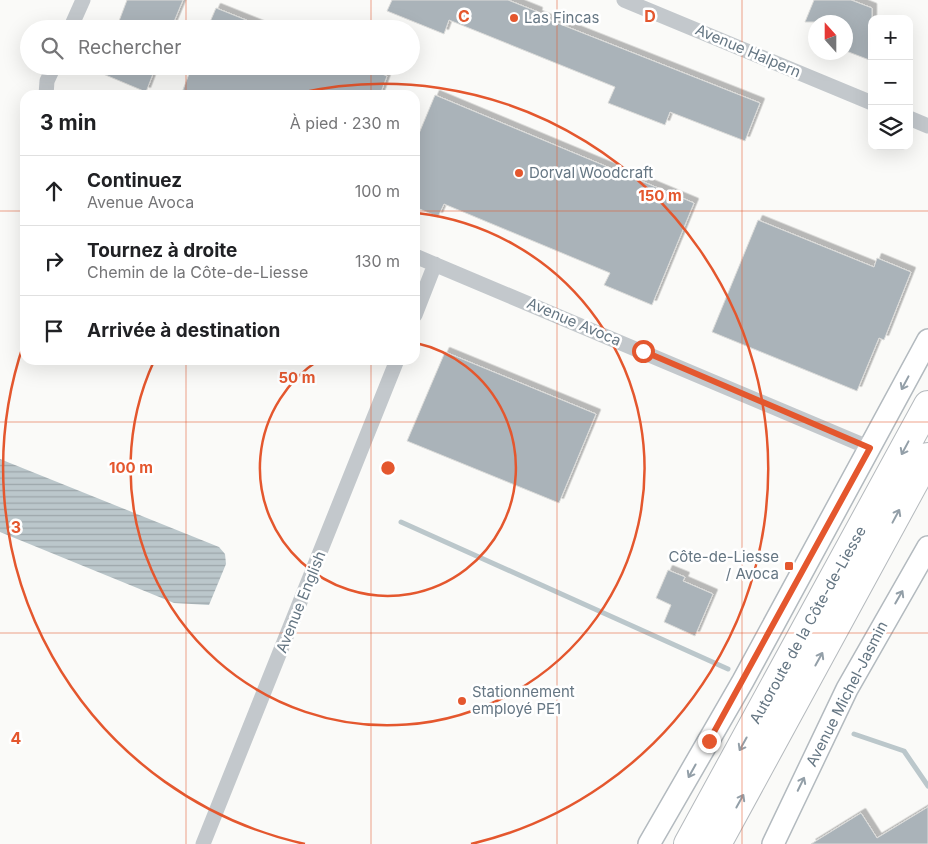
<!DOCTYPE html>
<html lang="fr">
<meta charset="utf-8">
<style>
body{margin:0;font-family:Inter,sans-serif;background:#f2f2f2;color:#202124}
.controls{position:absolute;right:15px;top:15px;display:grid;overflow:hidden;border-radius:10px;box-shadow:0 5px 20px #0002}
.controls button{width:45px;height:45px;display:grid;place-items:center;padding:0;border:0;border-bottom:1px solid #e0e0e0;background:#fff;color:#202124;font:25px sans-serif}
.compass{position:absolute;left:808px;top:15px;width:45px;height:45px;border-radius:50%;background:#fff;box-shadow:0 5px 20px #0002;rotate:339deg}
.stop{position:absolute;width:15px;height:15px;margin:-11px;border:4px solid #e4572e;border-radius:50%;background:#fff}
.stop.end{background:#e4572e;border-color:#fff;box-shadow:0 1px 5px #0008}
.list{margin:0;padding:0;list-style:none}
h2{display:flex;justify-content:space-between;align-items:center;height:65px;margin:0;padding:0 20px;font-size:21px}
h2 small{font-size:16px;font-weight:400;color:#757577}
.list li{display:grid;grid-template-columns:32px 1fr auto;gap:15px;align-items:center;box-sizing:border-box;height:70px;padding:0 20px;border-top:1px solid #e0e0e0}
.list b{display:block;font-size:19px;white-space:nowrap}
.list p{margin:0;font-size:16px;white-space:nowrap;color:#757577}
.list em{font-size:16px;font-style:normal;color:#757577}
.icon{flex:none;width:28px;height:28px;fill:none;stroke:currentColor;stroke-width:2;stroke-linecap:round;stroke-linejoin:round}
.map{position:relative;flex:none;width:928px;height:844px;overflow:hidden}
.search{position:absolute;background:#fff;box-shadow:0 5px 20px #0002;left:20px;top:20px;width:400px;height:55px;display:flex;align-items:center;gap:12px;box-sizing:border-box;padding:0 18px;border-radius:28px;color:#757577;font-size:19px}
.panel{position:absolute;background:#fff;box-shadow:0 5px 20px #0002;left:20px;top:90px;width:400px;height:275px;border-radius:15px}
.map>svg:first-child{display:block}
.water{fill:url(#water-rules)}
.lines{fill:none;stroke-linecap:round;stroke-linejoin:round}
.stream{stroke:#bbc7cb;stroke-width:5}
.building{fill:#aab3b9;stroke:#dcdcda;filter:url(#shadow)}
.secondary-casing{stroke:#b3babf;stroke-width:24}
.motorway-casing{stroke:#b4b9bd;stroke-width:30}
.minor{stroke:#c3c8cc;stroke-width:15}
.secondary{stroke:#fff;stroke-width:21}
.motorway{stroke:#fff;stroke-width:28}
.oneway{stroke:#939fa8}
.route{stroke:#e4572e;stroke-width:6}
.grid{fill:none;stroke:#e4572e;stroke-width:1;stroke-opacity:0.55}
.ring{fill:none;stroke:#e4572e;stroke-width:2.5}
.poi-dot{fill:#e4572e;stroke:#fff;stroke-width:2}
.labels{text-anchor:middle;stroke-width:5;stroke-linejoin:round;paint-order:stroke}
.poi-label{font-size:15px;fill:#657683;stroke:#fff;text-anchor:start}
.street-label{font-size:15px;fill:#657683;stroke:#fff}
.grid-label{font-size:16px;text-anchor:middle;font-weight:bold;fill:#e4572e;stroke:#fff;stroke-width:5;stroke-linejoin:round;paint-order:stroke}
.centre{fill:#e4572e;stroke:#fff;stroke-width:2.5}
.ring-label{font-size:15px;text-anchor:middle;font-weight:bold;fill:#e4572e;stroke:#fff;stroke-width:5;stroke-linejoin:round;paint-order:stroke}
</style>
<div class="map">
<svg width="928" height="844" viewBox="0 0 928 844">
<defs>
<pattern id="water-rules" width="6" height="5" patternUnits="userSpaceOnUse" patternTransform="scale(1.25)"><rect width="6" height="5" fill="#bbc7cb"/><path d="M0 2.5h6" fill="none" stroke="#9ca6aa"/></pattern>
<filter id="shadow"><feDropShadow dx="4.5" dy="-4.5" stdDeviation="0" flood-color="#0004"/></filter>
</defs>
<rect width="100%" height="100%" fill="#fafaf8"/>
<path class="water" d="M 0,459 L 219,547 L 225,554 L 226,564 L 209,605 L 174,603 L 0,532 Z"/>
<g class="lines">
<path class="stream" d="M 401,522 L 728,669
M 854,734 L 904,751 L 928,786"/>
</g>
<path class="building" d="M 127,0 L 183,0 L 171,29 L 116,29 Z
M 392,0 L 508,0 L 538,12 L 537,15 L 760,103 L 745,141 L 670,112 L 665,125 L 608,103 L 615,87 L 449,20 L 444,34 L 387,11 Z
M 814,0 L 851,0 L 872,8 L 872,61 L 846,51 L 846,22 L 805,22 Z
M 216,8 L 266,28 L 266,29 L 207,29 Z
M 84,66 L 156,66 L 146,92 Z
M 192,66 L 362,66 L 387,76 L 380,95 L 181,95 Z
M 435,95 L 694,203 L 652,305 L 604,285 L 610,273 L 444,204 L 438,217 L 415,207 L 415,143 Z
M 758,220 L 874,267 L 877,258 L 911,272 L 884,340 L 879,338 L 857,391 L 712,332 Z
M 445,352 L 596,414 L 559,503 L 407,441 Z
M 668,570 L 685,577 L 683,581 L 713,594 L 695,636 L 664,622 L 671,605 L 656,598 Z
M 928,807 L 928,844 L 811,844 L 861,813 L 877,838 Z"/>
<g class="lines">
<defs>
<path id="secondary" d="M 649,844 L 743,681 L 928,340
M 773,844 L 847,689 L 928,547"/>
<path id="motorway" d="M 688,844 L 928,405
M 717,844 L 928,457"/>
</defs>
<use href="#secondary" class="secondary-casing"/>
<use href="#motorway" class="motorway-casing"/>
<path class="minor" d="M 624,0 L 872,103
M 70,29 L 83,0
M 46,95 L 47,81 L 54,66
M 909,118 L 928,126
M 415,256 L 870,448
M 415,315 L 435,264
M 203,844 L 397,360"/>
<use href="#secondary" class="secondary"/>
<use href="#motorway" class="motorway"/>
</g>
<defs><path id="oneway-shaft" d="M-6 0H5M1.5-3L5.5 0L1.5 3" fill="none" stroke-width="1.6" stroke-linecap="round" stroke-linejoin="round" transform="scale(1.25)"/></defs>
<g class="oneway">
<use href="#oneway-shaft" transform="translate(905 383) rotate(118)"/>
<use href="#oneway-shaft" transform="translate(905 448) rotate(118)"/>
<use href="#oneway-shaft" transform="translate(896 516) rotate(-62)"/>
<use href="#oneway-shaft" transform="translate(899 597) rotate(-60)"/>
<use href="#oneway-shaft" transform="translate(819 659) rotate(-61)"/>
<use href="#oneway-shaft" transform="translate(743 744) rotate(119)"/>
<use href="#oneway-shaft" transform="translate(692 771) rotate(119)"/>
<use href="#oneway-shaft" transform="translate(801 784) rotate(-64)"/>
<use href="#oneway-shaft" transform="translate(740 801) rotate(-61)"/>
</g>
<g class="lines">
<path class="route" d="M 643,351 L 870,448 L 709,741"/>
</g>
<path class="grid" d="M 186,0 L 186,29M 371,0 L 371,29M 557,0 L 557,844M 742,0 L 742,844M 186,66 L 186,95M 371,66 L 371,95M 0,211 L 25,211M 415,211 L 928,211M 186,360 L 186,844M 371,360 L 371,844M 0,422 L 928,422M 0,633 L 928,633"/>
<g class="ring">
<path d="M416 343A128 128 0 1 1 319 360"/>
<path d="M417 213A257 257 0 1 1 154 361"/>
<path d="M305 844A385 385 0 0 1 24 343M295 94A385 385 0 1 1 471 844"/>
</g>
<g class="poi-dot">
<circle cx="514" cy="18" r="5"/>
<circle cx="519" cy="173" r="5"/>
<rect x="784" y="561" width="10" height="10" rx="2.5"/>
<circle cx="462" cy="701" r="5"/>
</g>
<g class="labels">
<g class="poi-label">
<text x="524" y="23">Las Fincas</text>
<text x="529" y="178">Dorval Woodcraft</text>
<text x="779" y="562" text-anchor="end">Côte-de-Liesse<tspan x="779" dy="17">/ Avoca</tspan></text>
<text x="472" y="697">Stationnement<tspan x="472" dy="17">employé PE1</tspan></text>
</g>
<g class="street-label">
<text transform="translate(748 51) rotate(23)" y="5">Avenue Halpern</text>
<text transform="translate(574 322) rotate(23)" y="5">Avenue Avoca</text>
<text transform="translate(301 602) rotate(-68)" y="5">Avenue English</text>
<text transform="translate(808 625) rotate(-61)" y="5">Autoroute de la Côte-de-Liesse</text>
<text transform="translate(847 694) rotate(-63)" y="5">Avenue Michel-Jasmin</text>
</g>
</g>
<g class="grid-label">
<text x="464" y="22">C</text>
<text x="650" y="22">D</text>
<text x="16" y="533">3</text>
<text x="16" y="744">4</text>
</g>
<circle cx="388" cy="468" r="8" class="centre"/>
<g class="ring-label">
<text x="660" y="201">150 m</text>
<text x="297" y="383">50 m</text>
<text x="131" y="473">100 m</text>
</g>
</svg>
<div class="controls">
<button>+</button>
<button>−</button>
<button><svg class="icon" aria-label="layers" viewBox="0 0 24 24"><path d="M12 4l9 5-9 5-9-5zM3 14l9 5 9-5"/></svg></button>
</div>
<svg class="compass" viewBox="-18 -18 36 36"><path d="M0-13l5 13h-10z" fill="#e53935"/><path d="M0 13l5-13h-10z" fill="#757577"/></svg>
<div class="stop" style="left:643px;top:351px"></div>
<div class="stop end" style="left:709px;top:741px"></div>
<div class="search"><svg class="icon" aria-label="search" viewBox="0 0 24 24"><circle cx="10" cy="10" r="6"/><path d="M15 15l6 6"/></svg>Rechercher</div>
<section class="panel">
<h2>3 min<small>À pied · 230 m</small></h2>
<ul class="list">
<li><svg class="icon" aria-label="ahead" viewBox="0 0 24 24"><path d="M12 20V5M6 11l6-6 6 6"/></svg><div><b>Continuez</b><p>Avenue Avoca</p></div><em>100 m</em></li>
<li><svg class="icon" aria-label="right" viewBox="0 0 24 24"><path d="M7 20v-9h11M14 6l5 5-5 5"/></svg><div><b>Tournez à droite</b><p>Chemin de la Côte-de-Liesse</p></div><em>130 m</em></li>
<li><svg class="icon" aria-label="arrive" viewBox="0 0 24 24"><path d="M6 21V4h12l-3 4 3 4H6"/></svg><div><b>Arrivée à destination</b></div></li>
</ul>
</section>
</div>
